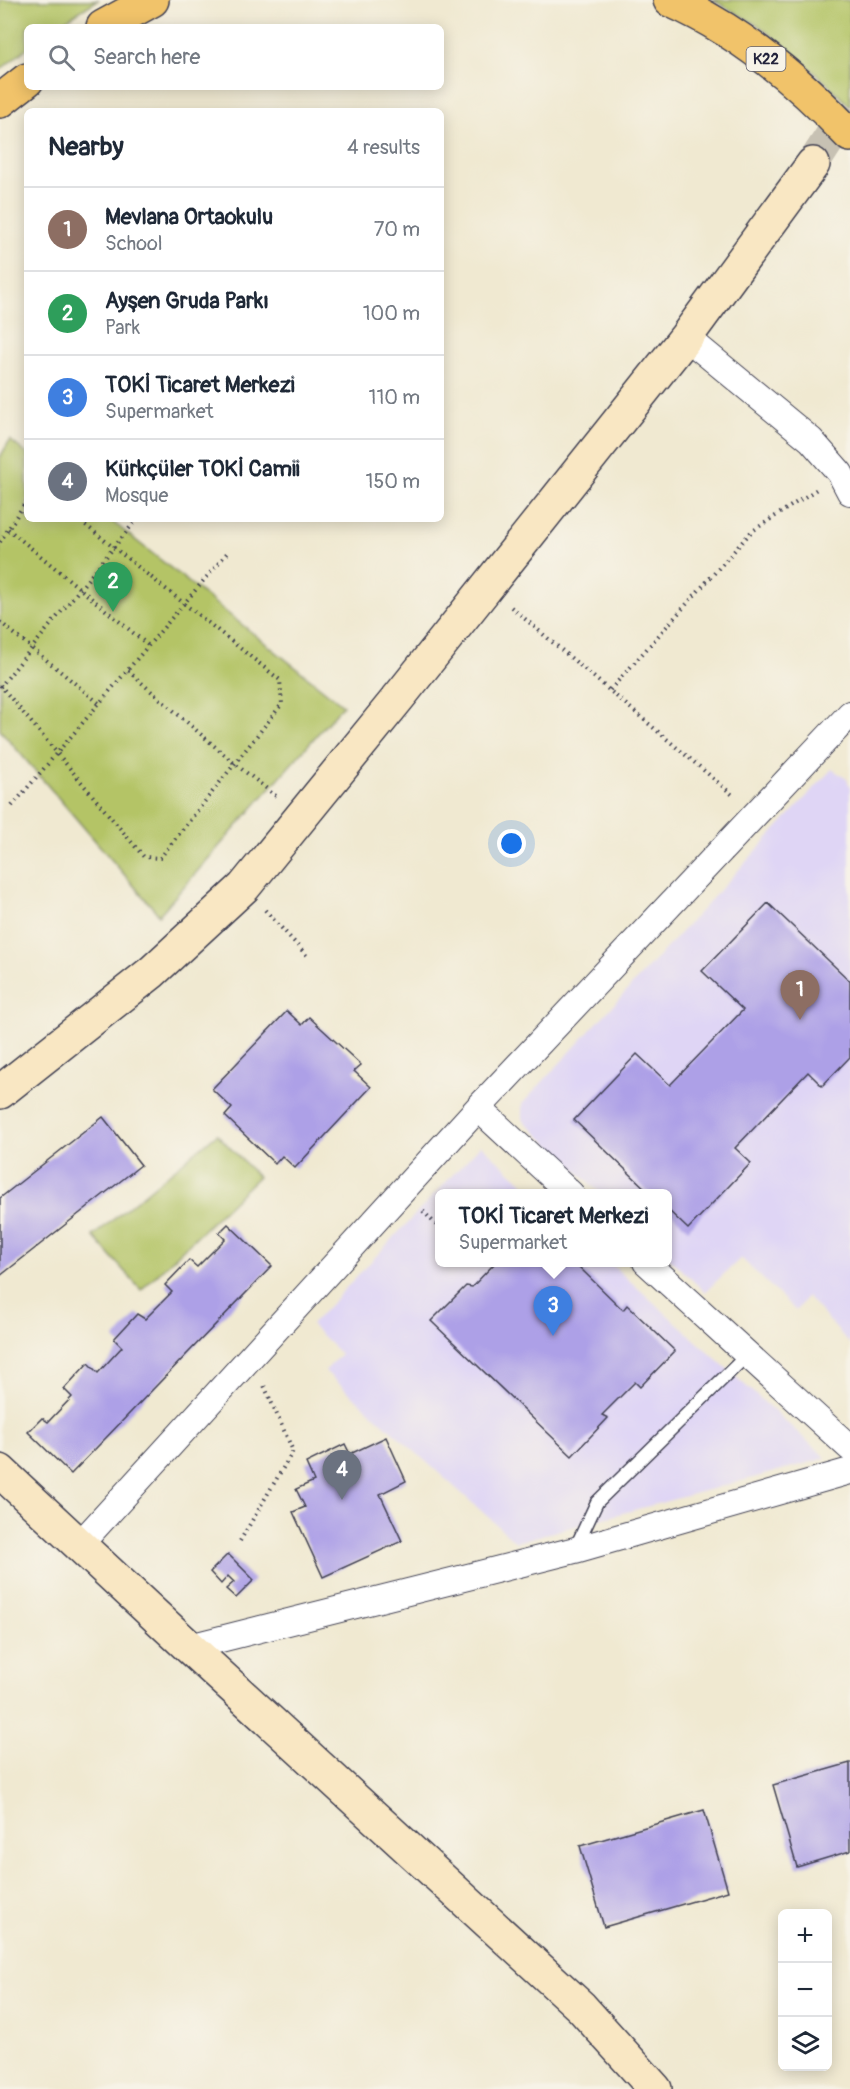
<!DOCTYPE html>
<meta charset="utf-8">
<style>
body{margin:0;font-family:Pangolin,sans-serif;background:#f2f2f3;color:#1f2937}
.controls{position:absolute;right:18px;bottom:18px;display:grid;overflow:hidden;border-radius:9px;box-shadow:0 3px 15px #0003}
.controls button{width:54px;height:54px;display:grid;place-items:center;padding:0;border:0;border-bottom:2px solid #e0e1e3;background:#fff;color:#1f2937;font:30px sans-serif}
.you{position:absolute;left:512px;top:844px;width:21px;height:21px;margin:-15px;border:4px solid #fff;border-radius:50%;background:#1a73e8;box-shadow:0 0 0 9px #1a73e833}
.badge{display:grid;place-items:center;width:39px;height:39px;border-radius:50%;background:#c8321e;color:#fff;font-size:20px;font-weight:700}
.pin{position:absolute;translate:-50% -50px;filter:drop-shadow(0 2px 3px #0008)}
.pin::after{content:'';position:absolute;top:32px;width:21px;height:18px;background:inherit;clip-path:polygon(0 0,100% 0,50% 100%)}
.popup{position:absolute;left:435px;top:1189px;width:237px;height:78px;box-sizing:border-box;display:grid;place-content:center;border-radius:9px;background:#fff;filter:drop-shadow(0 2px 4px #0005);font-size:20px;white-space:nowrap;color:#747a83}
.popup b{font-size:22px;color:#1f2937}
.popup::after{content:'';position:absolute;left:50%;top:100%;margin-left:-12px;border:12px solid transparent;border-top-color:#fff}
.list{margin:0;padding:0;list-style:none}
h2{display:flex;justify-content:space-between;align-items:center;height:78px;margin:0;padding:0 24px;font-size:26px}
h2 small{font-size:20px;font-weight:400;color:#747a83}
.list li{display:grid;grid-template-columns:39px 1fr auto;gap:18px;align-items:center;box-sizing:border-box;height:84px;padding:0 24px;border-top:2px solid #e0e1e3}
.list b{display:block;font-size:22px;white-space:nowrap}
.list p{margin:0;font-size:20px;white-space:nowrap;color:#747a83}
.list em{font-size:20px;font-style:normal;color:#747a83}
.icon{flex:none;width:33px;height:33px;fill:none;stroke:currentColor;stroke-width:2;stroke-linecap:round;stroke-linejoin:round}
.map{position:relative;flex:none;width:850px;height:2089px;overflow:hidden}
.search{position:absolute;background:#fff;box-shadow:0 3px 15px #0003;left:24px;top:24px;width:420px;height:66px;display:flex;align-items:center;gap:15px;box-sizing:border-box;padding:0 21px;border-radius:9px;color:#747a83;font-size:22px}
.panel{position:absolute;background:#fff;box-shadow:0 3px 15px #0003;left:24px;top:108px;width:420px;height:414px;border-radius:9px}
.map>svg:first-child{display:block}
.built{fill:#dfd5f5}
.green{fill:#b4c466;stroke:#6b7350;stroke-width:1.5}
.building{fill:#ada0e7}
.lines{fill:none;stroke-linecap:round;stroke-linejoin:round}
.secondary-tunnel{stroke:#c7c1b3;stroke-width:33;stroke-dasharray:33 16;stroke-linecap:butt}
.lane-casing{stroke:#414052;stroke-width:15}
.street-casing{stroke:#414052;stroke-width:28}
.secondary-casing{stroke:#414052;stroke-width:36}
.highway-casing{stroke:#414052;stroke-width:36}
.path{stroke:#414052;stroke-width:4;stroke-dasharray:1.5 4.5;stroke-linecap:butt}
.lane{stroke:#fff;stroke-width:12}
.street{stroke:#fff;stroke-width:26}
.secondary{stroke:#f9e7c3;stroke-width:33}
.highway{stroke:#f1c36a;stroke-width:33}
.labels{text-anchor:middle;stroke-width:4.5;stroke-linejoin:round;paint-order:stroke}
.shield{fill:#f7f3e8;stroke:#62616f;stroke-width:1.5}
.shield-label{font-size:15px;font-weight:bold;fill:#22223b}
</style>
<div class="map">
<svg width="850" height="2089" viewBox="0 0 850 2089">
<rect width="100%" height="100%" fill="#f7f3e8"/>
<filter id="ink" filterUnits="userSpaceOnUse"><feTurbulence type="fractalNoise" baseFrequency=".0167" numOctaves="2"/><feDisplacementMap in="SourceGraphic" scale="12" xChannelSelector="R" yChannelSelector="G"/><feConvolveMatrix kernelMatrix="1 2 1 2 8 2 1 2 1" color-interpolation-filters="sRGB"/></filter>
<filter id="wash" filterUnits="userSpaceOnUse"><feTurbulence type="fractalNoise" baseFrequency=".008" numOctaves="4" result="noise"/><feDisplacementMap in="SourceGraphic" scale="24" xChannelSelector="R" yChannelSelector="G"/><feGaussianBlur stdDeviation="1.35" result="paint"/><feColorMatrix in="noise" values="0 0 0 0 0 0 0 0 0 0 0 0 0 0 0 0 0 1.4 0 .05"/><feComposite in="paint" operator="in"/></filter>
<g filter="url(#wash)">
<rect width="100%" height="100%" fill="#f0e9d1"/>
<path class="built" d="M 832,769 L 847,779 L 850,787 L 850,1344 L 807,1296 L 796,1311 L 741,1258 L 705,1292 L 667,1256 L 667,1194 L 600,1193 L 522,1119 L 522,1104 Z
M 481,1145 L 534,1193 L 439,1194 L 439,1262 L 610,1263 L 826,1458 L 516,1542 L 325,1371 L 341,1354 L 311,1325 Z"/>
<path class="green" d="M 0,0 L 98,0 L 55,27 L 27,27 L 27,48 L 0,70 Z
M 713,0 L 848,0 L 850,3 L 850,106 L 820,77 L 761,27 Z
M 10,440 L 27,454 L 27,519 L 109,519 L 343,705 L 159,915 L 0,730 L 0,457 Z
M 217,1134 L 258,1177 L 141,1290 L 93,1236 Z"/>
<g id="blocks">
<path class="building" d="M 768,903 L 850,981 L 850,1057 L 822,1086 L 808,1072 L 735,1148 L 751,1163 L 688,1229 L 667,1209 L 667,1194 L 651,1194 L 574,1120 L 637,1054 L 670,1085 L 743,1010 L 702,971 Z
M 287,1011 L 302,1025 L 309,1017 L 361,1065 L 354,1071 L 371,1087 L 295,1168 L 282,1156 L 275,1164 L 225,1116 L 232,1108 L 212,1089 Z
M 103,1117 L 141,1165 L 0,1276 L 0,1198 Z
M 228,1224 L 272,1266 L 71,1474 L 28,1432 L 42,1418 L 48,1422 L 72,1397 L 64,1389 L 88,1363 L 98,1373 L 122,1347 L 114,1339 L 137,1314 L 145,1319 L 172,1292 L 165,1285 L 189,1260 L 197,1267 L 225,1239 L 219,1233 Z
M 496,1262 L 581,1262 L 578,1266 L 623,1310 L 627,1305 L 675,1351 L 640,1387 L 635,1382 L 602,1415 L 608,1418 L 572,1456 L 431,1321 L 466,1286 L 472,1287 Z
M 386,1437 L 406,1481 L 380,1494 L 402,1541 L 323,1577 L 293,1512 L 305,1507 L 296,1489 L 314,1481 L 306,1463 L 345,1444 L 350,1454 Z
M 228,1554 L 254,1580 L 236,1598 L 226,1589 L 234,1582 L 228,1576 L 221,1584 L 210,1572 Z
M 850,1763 L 850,1851 L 797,1867 L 773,1785 Z
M 704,1810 L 728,1891 L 604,1927 L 580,1846 Z"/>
</g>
</g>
<g filter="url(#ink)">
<use href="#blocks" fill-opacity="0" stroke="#414052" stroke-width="1.5"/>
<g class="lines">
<path class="secondary-tunnel" d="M 813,164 L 850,107"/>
<defs>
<path id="lane" d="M 575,1549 L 597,1502 L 747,1355"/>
<path id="street" d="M 686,337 L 811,440 L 840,473 L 850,492
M 478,1108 L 571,1194
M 646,1262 L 850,1448
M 80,1544 L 478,1108 L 850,714
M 189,1647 L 575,1550 L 850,1471"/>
<path id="secondary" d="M 0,1092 L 152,972 L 244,887 L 403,692 L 686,337 L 813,164
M 0,1471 L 189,1647 L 581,2007 L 655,2089"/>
<path id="highway" d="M 670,0 C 739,30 799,81 850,135
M 103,27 L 152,0
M 0,101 L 27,80"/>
</defs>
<use href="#lane" class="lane-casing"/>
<use href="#street" class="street-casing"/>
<use href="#secondary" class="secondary-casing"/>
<use href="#highway" class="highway-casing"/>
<path class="path" d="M 8,529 L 149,646
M 0,542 L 27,500
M 511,607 L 734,796
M 0,622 L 100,704
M 128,671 L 234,763 L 276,796
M 0,685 L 144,857 L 160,858 L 282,704 L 280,680 L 78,519
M 0,687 L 137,519
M 610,690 L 751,532 L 817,489
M 12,806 L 227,553
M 265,910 L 309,958
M 423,1211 L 439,1228
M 240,1541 L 293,1451 L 263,1383"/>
<use href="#lane" class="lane"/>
<use href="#street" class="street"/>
<use href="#secondary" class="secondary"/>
<use href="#highway" class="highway"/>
</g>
</g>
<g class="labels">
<rect class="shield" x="746.5" y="47" width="39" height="24" rx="4.5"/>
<g class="shield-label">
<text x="766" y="64">K22</text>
</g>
</g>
</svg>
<div class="controls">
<button>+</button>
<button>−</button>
<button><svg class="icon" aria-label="layers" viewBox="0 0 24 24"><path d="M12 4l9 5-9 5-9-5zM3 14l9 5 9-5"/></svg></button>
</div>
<div class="you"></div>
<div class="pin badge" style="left:800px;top:1020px;background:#8d6e63">1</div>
<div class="pin badge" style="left:113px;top:612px;background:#2e9e5b">2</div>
<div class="pin badge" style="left:553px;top:1336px;background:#3f7fe0">3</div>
<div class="popup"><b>TOKİ Ticaret Merkezi</b>Supermarket</div>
<div class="pin badge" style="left:342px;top:1500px;background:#6b7280">4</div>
<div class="search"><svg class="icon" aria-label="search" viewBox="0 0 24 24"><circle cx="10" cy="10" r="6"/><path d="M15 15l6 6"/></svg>Search here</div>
<section class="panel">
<h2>Nearby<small>4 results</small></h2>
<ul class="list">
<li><span class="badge" style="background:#8d6e63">1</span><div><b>Mevlana Ortaokulu</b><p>School</p></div><em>70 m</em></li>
<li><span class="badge" style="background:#2e9e5b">2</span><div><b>Ayşen Gruda Parkı</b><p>Park</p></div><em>100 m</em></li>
<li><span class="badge" style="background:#3f7fe0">3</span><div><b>TOKİ Ticaret Merkezi</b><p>Supermarket</p></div><em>110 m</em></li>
<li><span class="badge" style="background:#6b7280">4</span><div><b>Kürkçüler TOKİ Camii</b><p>Mosque</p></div><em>150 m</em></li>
</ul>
</section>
</div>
